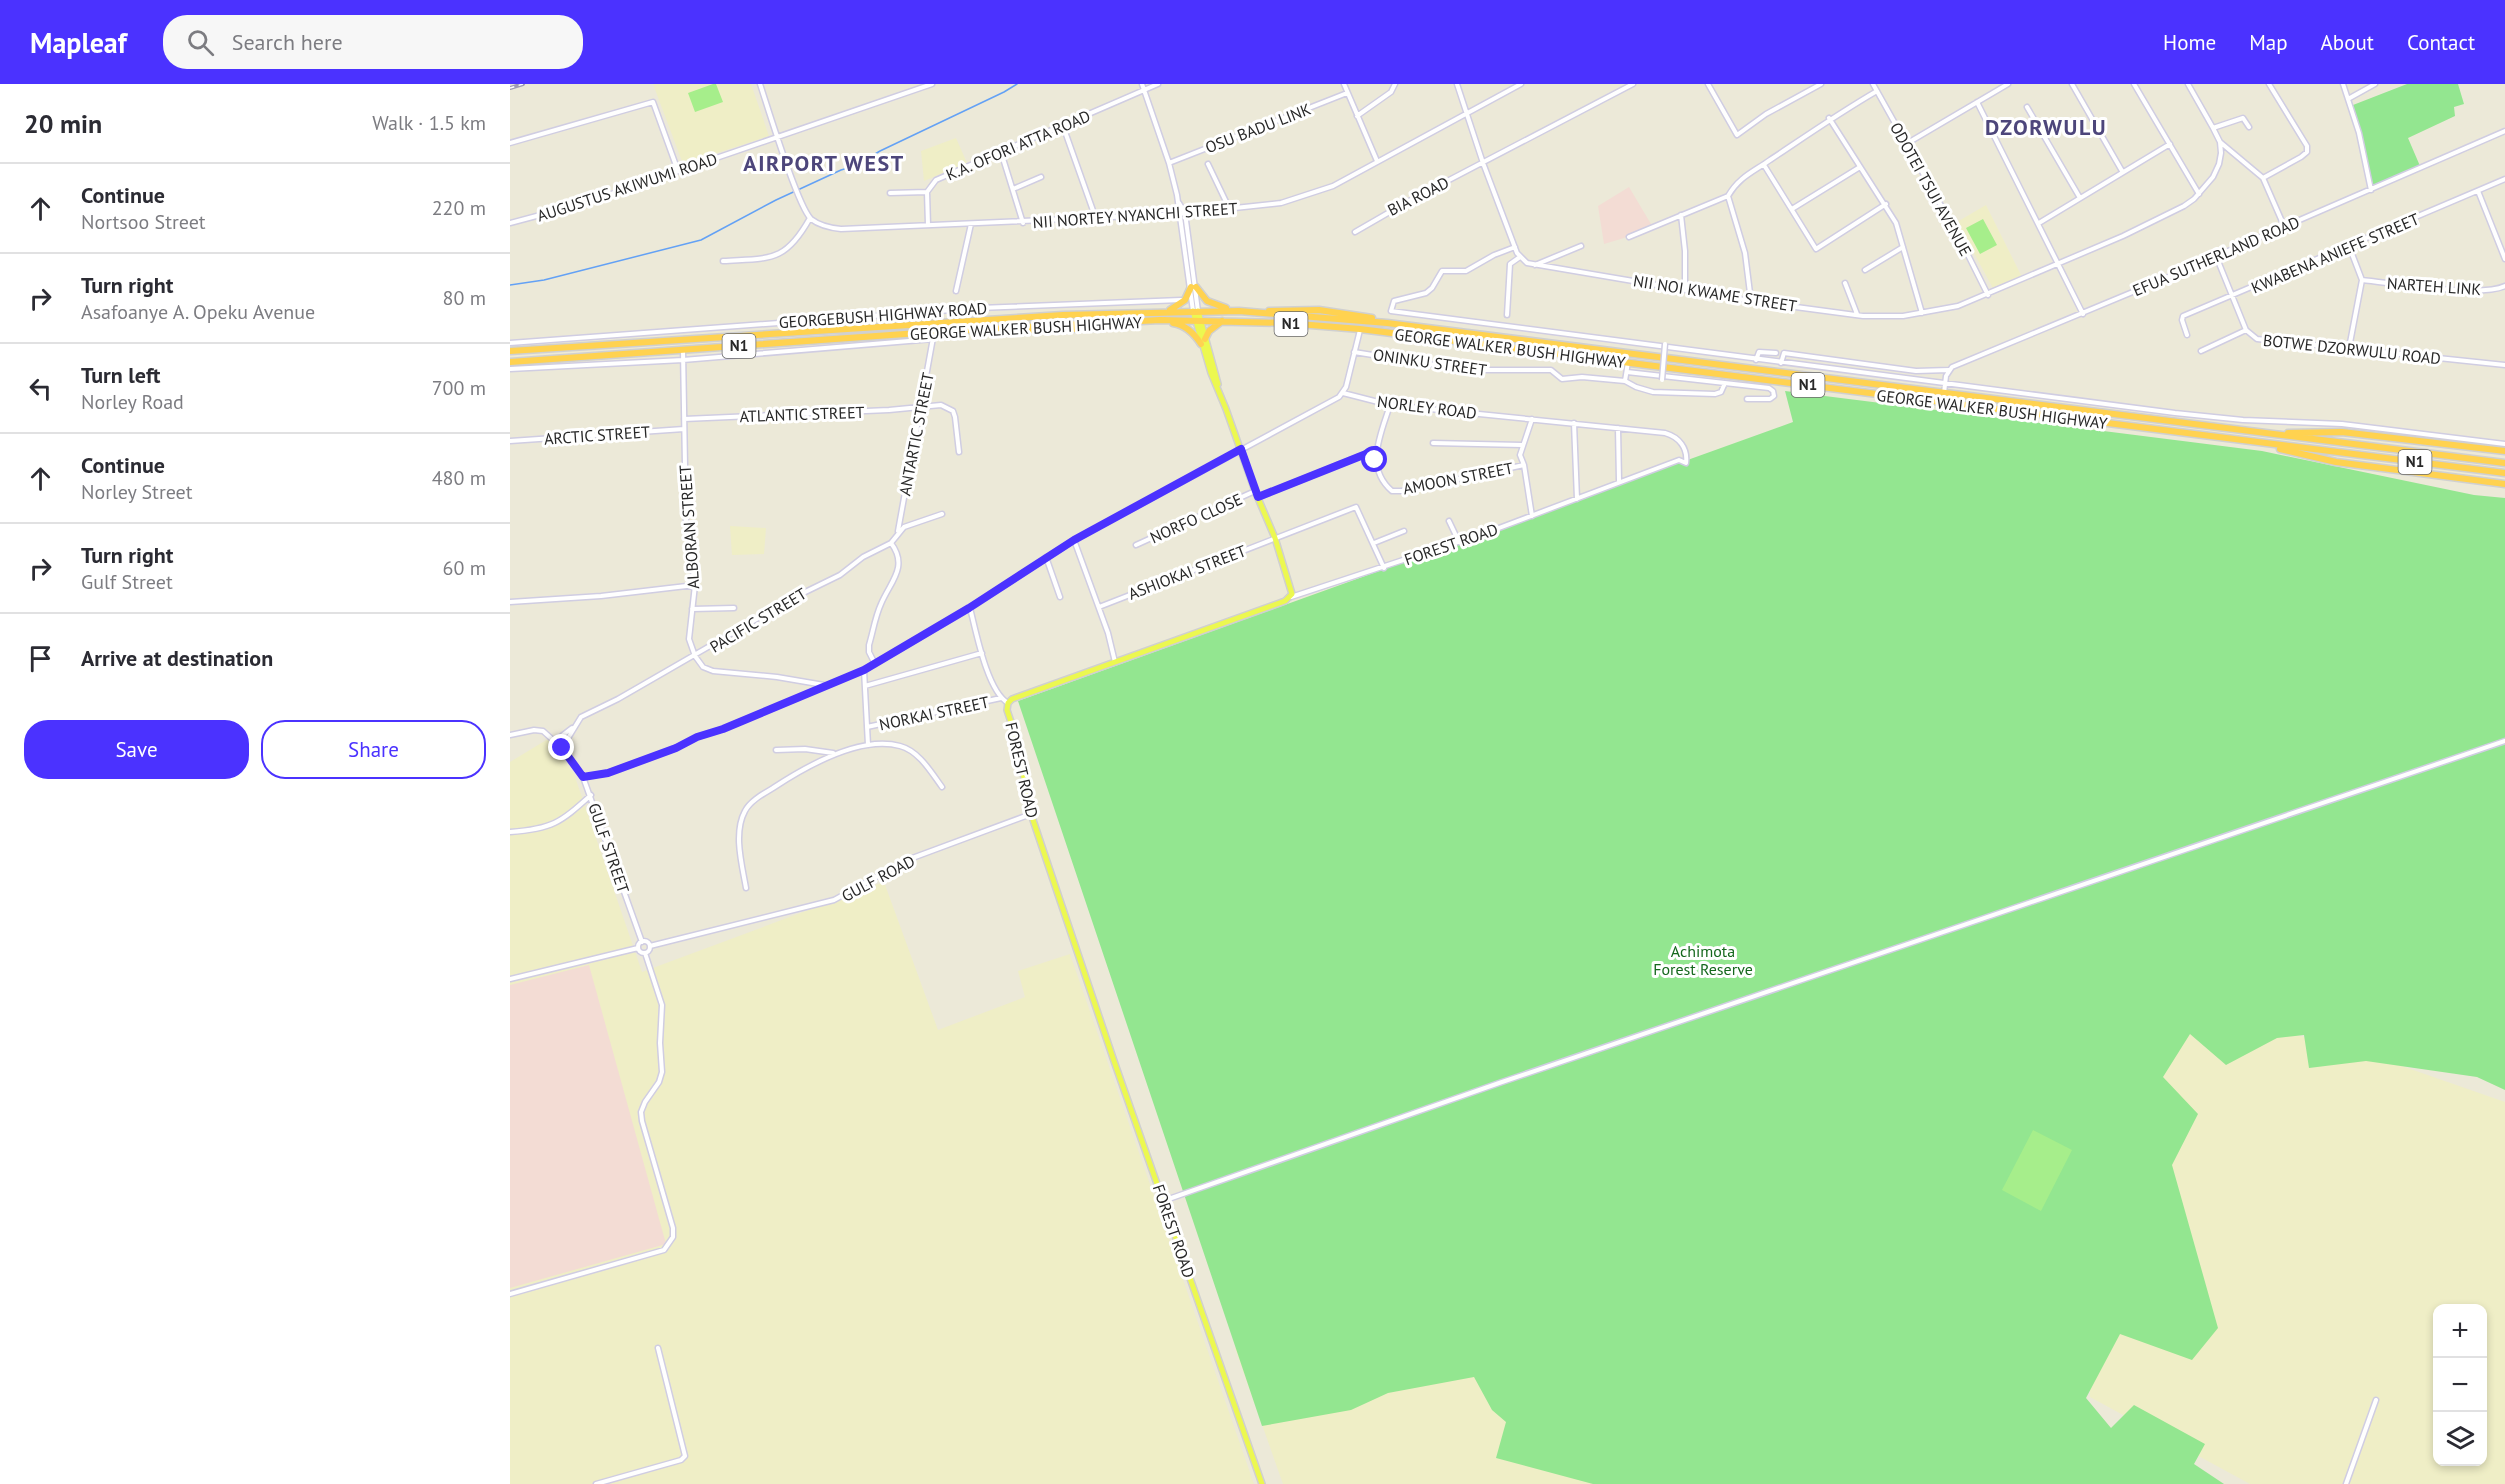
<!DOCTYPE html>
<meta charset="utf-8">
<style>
body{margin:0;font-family:"PT Sans",sans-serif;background:#f7f7f7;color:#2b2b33}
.controls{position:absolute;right:18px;bottom:18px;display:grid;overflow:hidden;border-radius:12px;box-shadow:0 3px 9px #0003}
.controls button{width:54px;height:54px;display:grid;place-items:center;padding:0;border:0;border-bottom:2px solid #e1e1e2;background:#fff;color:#2b2b33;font:30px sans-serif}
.stop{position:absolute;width:18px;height:18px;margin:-14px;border:4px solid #4b32ff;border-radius:50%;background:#fff}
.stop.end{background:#4b32ff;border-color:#fff;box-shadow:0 2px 6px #0008}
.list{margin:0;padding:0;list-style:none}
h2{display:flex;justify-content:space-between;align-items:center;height:78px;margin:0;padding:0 24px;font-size:26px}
h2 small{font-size:20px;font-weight:400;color:#7c7c81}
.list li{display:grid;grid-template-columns:39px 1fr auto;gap:18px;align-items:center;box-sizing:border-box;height:90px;padding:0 24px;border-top:2px solid #e1e1e2}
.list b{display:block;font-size:22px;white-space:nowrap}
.list p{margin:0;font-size:20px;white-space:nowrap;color:#7c7c81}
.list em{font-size:20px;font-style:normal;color:#7c7c81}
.actions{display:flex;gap:12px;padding:18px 24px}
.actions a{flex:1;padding:14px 0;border:2px solid #4b32ff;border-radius:24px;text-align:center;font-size:21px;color:#4b32ff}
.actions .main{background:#4b32ff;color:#fff}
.icon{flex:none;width:33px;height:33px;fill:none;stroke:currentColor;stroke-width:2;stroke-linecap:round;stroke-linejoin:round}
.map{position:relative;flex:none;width:1995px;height:1400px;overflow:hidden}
header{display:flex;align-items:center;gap:36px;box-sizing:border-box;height:84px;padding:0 30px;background:#4b32ff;color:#fff}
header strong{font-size:28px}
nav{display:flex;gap:33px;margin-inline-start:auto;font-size:21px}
.search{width:420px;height:54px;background:#f7f7f7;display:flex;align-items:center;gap:15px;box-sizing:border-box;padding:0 21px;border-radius:24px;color:#7c7c81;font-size:22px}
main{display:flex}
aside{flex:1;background:#fff}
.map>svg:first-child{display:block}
.education{fill:#efeec6;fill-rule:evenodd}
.medical{fill:#f3dcd4}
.green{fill:#93e690}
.pitch{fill:#a6ee8b}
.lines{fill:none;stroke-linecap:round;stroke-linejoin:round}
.stream{stroke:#63a1f5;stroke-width:1.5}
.minor-casing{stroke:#d0cde2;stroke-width:7}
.major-casing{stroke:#d0d0d0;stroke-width:8}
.highway-casing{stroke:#d0d0d0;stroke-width:9}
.minor{stroke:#fff;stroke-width:4}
.major{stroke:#ecf850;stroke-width:5}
.highway{stroke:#ffd250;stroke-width:6}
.rail-casing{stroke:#9f9bb4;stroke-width:4}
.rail{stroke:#fff;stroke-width:1.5;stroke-dasharray:4.5;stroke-linecap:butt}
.minor-bridge-casing{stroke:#d0cde2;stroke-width:7;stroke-linecap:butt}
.minor-bridge{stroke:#fff;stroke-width:4}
.route{stroke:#4b32ff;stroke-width:8}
.labels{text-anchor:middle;stroke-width:6;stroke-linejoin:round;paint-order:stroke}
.shield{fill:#fff;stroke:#686868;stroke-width:1.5}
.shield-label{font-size:15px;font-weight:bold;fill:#282828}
.street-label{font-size:16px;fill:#282828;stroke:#fff}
.park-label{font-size:16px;fill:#15681d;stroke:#fff}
.district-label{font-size:22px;font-weight:bold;letter-spacing:1.5px;fill:#4d467b;stroke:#fff}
</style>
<header>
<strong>Mapleaf</strong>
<div class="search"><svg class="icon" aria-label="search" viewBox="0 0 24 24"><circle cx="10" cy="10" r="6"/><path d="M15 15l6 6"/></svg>Search here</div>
<nav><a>Home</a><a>Map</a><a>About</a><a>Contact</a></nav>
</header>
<main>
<aside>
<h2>20 min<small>Walk · 1.5 km</small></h2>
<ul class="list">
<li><svg class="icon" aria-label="ahead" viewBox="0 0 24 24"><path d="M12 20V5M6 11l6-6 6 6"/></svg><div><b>Continue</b><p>Nortsoo Street</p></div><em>220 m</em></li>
<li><svg class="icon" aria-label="right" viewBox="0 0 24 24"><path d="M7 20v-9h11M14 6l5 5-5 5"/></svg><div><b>Turn right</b><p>Asafoanye A. Opeku Avenue</p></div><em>80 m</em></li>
<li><svg class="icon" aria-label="left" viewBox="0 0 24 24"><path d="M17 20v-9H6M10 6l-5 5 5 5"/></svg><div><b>Turn left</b><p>Norley Road</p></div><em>700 m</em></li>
<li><svg class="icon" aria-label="ahead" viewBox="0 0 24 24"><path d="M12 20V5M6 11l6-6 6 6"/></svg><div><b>Continue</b><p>Norley Street</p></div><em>480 m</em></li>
<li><svg class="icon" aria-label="right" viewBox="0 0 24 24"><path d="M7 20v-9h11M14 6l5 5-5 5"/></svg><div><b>Turn right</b><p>Gulf Street</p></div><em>60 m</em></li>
<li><svg class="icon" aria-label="arrive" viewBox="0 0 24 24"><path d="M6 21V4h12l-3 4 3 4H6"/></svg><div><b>Arrive at destination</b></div></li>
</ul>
<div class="actions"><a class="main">Save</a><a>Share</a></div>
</aside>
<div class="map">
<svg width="1995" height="1400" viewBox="0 0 1995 1400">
<rect width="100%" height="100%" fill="#ece9d8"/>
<path class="education" d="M 143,0 L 241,0 L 259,52 L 173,80 Z
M 446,54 L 457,79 L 414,97 L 411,67 Z
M 1476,121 L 1512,193 L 1484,206 L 1447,138 Z
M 220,442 L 256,444 L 254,470 L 222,471 Z
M 38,655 L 64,690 L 132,888 L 374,798 L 428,946 L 515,913 L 508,887 L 560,870 L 744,1400 L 0,1400 L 0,678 Z
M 1656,915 L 1866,973 L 1995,1018 L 1995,1400 L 1740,1400 L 1580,1313 L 1580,1071 ZM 1928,1224 L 1972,1224 L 1972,1378 L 1928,1378 Z
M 1045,1161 L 1129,1400 L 773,1400 L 725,1264 Z"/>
<path class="medical" d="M 1119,103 L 1141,140 L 1114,154 L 1094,160 L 1088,122 Z
M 79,881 L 156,1160 L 0,1204 L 0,901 Z"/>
<path class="green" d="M 1897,0 L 1948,0 L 1954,20 L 1944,23 L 1945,32 L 1898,54 L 1910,82 L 1862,103 L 1843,21 Z
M 1275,307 L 1752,367 L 1964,411 L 1995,414 L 1995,1006 L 1967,993 L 1856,977 L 1799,984 L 1794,951 L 1767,954 L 1716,981 L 1680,950 L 1653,993 L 1688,1030 L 1662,1081 L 1708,1244 L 1682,1276 L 1610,1250 L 1576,1314 L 1601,1344 L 1624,1321 L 1695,1360 L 1684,1380 L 1714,1400 L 1083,1400 L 986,1374 L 996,1338 L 982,1326 L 964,1293 L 878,1309 L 841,1326 L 752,1342 L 508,617 L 1283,338 Z"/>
<path class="pitch" d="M 203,0 L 206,0 L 213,18 L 185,28 L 178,9 Z
M 1473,135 L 1487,161 L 1470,170 L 1456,144 Z
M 1523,1046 L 1562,1066 L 1531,1127 L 1492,1106 Z"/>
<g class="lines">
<path class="stream" d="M 0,201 L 34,196 L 191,156 L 266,116 L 331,86 L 345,82 L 370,67 L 494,8 L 507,0"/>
<defs>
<path id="minor" d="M 250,0 C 258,24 287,121 301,135 C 310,142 321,144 331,145 L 669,130 L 771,119 L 823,102 L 1011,0
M 632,0 L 659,79 L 667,111 L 683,227
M 834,0 L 867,77
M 947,0 L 973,79 L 1007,169 L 1017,179 L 1241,217 L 1353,232 L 1393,232 L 1448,222 L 1613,152 L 1674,122 L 1684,115 L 1703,93 L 1709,80 L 1711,69 L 1710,58 L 1703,44 L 1678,0
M 1198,0 L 1227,51 L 1256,30 L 1311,0
M 1363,0 L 1452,159 L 1478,211
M 1562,0 L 1612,87
M 1624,0 L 1689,110
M 1833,0 L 1849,49 L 1861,106
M 1838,15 L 1865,0
M 1467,18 L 1573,230
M 1517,23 L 1570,114
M 847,32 L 881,8 L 885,0
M 1319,34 L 1386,139 L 1412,229
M 553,42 L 586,135
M 1703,44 L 1733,34 L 1739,43
M 1710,58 L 1753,94 L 1774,142
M 0,59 L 143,18 L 168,87
M 1396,60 L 1498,0
M 491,68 L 513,139
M 659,79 L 837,9
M 698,80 L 720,126
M 1254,81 L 1306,165 L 1376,120
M 1753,94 L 1791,73 L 1797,68 L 1797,62 L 1759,0
M 503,105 L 531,93
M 1968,107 L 1995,175
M 380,109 L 417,108
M 1218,112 L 1235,169 L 1241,217
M 669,119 L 675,129 L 688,227
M 1282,125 L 1350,83
M 1171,131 L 1175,167 L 1175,206
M 0,139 L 75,119 L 422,0
M 1529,139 L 1660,60
M 418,141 L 417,108 L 426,96 L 648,0
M 845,148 L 897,118 L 1123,0
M 1119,153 L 1218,112 C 1229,93 1243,88 1260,76 C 1296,52 1329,29 1367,7
M 1839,162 L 1852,196 L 1839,264
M 1005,163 L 984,171 L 956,187 L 932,187 L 922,204 L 916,209 L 884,217 L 881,227 L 1665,329 L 1733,336 L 1832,340 L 1995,360
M 1706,172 L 1736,246 L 1747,255 L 1995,281
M 213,177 C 260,174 275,179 300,134
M 1025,181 L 1071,162
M 1355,186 L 1393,163
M 1852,196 C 1883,199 1970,214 1995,202
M 1335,199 L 1347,230
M 446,207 L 461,140
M 997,231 L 1000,180 L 1010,173
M 1677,251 L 1672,236 L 1673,232 L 1995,95
M 0,259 L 469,224 L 671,216
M 173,267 L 176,439 L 185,501 L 179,555 L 185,572 L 193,583 L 203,587 L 267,593 L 314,601
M 1691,267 L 1736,246
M 844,268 L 956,286 L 1041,286 L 1052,295 L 1072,293 L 1115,297 L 1126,303 L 1143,308 L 1205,310 L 1211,308 L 1215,299
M 1246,276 L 1249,268 L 1266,269
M 1271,279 L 1274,269 L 1406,287 L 1439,286
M 0,285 L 173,276 L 423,255
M 1117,288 L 1259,304 L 1263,307 L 1264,312 L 1260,315 L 1237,315
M 1115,297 L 1118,278
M 1434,309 L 1436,292 L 1442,283 L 1642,200 L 1995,47
M 880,321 C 871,350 854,383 882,407 L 892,407 L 1014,381
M 174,335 L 379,326 L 431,321 L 443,327 L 445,333 L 449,368
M 1064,339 L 1067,415
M 1108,344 L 1109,397
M 0,357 L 174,345
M 923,359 L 1012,361
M 748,413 L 866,366
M 1022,432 L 1014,381 L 1010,371 L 1022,335
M 939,437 L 949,458
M 388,447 L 423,254
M 564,456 L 598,549 L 605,578
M 864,459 L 894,447
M 626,461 L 745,407
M 536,473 L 550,513
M 781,513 L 981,447 L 1169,376 L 1176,379 C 1178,364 1169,353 1155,349 L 880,321 L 833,309
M 0,518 L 91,512 L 185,501
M 589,523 L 846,423 L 874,484
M 460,524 C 466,547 477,607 498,619
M 182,525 L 224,524
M 365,580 L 359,568 L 359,561 C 363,548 365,533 371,520 C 380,498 399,483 381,459
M 354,586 L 358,661
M 355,602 L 472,569
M 357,643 L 491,614
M 0,651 L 24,646 L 33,647 L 52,664 L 73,693 L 132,858
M 45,657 L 62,644
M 52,664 L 71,633 L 108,615 L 283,514 L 330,491 L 353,473 L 381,459 L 394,443 L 432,430
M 266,666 L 295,665 L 323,669
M 73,693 L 98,689 L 166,664 L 187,653 L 213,645 L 354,586 L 460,524 L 564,456 L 829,313 L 836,303 L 850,246
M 0,748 C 42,745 50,739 81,711
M 236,804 C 232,781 223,749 235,727 C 240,717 253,710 263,704 C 295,683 350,651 390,662 C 409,667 421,688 432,703
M128 863a6 6 0 1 1 12 0a6 6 0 1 1-12 0Z
M 140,862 L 324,816 L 397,776 L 521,730
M 0,895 L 128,864
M 653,1117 L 992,998 L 1995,657
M 0,1210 L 154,1166 L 163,1153 L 163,1144 L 132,1037 L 131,1028 L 135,1018 L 149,998 L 152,988 L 150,959 L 152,921 L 135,869
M 86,1400 L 171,1376 L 175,1372 L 148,1264
M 1836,1400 L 1866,1316"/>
<path id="major" d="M 683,227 L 701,289 L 716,325 L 745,407 L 765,454 L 782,510 L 775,517 L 502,615 L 498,619 L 497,626 L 506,653 L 521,730 L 604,977 L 752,1400
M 688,227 L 708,300"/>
<path id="highway" d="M 686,203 L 697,217 L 716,224
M 660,226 L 675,216 L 681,203
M 759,227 L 809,226 L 862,234
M 663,239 C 676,241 684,249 691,260
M 522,246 L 591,244 L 607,241
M 695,255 L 699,247 L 712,237
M 0,267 L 553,231 L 729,227 L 877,239 L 1995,379
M 0,278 L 423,248 L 650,236 L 776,239 L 850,245 L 1995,389
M 1778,349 L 1832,348 L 1995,367
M 1770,365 L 1826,378 L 1995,400"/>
</defs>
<use href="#minor" class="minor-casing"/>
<use href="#major" class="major-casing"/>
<use href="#highway" class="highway-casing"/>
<use href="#minor" class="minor"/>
<use href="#major" class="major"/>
<use href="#highway" class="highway"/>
<defs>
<path id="rail" d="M 0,4 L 13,0"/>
</defs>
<use href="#rail" class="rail-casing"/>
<use href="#rail" class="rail"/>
<defs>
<path id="minor-bridge" d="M 1152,296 L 1155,260"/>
</defs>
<use href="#minor-bridge" class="minor-bridge-casing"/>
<use href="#minor-bridge" class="minor-bridge"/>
</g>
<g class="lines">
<path class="route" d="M 52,664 L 73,693 L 98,689 L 166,664 L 187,653 L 213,645 L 354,586 L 459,524 L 564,456 L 731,365 L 748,413 L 866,366 L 865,376"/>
</g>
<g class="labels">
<g class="shield">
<rect x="764.5" y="228" width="33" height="24" rx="4.5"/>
<rect x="212.5" y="250" width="33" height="24" rx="4.5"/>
<rect x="1281.5" y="289" width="33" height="24" rx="4.5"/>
<rect x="1888.5" y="366" width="33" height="24" rx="4.5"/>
</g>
<g class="shield-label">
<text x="781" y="245">N1</text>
<text x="229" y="267">N1</text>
<text x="1298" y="306">N1</text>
<text x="1905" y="383">N1</text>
</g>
<g class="street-label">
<text transform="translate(748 44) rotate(-21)" y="6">OSU BADU LINK</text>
<text transform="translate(508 61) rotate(-23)" y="6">K.A. OFORI ATTA ROAD</text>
<text transform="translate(117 103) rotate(-18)" y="6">AUGUSTUS AKIWUMI ROAD</text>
<text transform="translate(1421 105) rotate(61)" y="6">ODOTEI TSUI AVENUE</text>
<text transform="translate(908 112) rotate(-27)" y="6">BIA ROAD</text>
<text transform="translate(625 131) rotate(-4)" y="6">NII NORTEY NYANCHI STREET</text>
<text transform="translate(1825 169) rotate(-23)" y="6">KWABENA ANIEFE STREET</text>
<text transform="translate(1706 172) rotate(-23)" y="6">EFUA SUTHERLAND ROAD</text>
<text transform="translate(1924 202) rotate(4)" y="6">NARTEH LINK</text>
<text transform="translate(1205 209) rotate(9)" y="6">NII NOI KWAME STREET</text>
<text transform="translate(373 231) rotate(-4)" y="6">GEORGEBUSH HIGHWAY ROAD</text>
<text transform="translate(516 244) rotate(-3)" y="6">GEORGE WALKER BUSH HIGHWAY</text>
<text transform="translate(1000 264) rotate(7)" y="6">GEORGE WALKER BUSH HIGHWAY</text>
<text transform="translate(1842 265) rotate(6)" y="6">BOTWE DZORWULU ROAD</text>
<text transform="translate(920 278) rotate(8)" y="6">ONINKU STREET</text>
<text transform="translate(917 323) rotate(7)" y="6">NORLEY ROAD</text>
<text transform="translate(1482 325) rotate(7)" y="6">GEORGE WALKER BUSH HIGHWAY</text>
<text transform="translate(292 330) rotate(-2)" y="6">ATLANTIC STREET</text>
<text transform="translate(406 350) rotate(-79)" y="6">ANTARTIC STREET</text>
<text transform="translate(87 351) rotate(-4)" y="6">ARCTIC STREET</text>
<text transform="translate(948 394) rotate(-11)" y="6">AMOON STREET</text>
<text transform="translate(686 434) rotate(-24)" y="6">NORFO CLOSE</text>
<text transform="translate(179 443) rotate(-94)" y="6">ALBORAN STREET</text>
<text transform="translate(941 460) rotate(-19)" y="6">FOREST ROAD</text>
<text transform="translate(677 488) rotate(-21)" y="6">ASHIOKAI STREET</text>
<text transform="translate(248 536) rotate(-31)" y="6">PACIFIC STREET</text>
<text transform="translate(424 629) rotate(-12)" y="6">NORKAI STREET</text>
<text transform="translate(512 686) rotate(77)" y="6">FOREST ROAD</text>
<text transform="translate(99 764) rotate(71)" y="6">GULF STREET</text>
<text transform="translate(368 794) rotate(-28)" y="6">GULF ROAD</text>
<text transform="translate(664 1147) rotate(71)" y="6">FOREST ROAD</text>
</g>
<g class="park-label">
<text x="1193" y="873">Achimota<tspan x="1193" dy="18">Forest Reserve</tspan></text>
</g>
<g class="district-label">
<text x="1536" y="51">DZORWULU</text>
<text x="314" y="87">AIRPORT WEST</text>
</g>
</g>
</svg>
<div class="controls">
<button>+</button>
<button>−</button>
<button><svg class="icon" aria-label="layers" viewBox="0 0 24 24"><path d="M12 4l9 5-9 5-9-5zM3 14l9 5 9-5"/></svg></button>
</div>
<div class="stop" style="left:865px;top:376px"></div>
<div class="stop end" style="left:52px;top:664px"></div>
</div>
</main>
